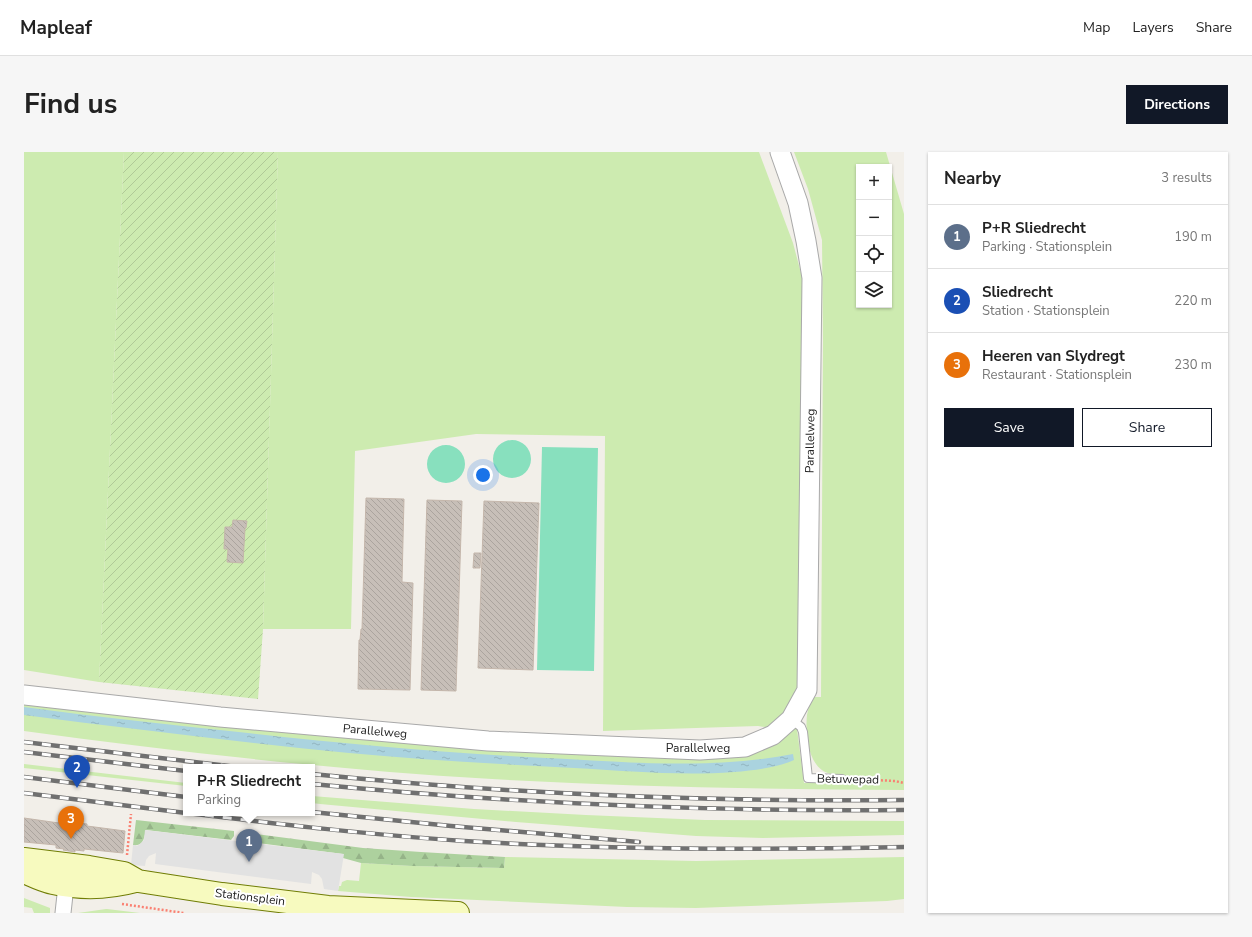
<!DOCTYPE html>
<meta charset="utf-8">
<style>
body{margin:0;font-family:"Nunito Sans",sans-serif;background:#f6f6f6;color:#222}
.controls{position:absolute;right:12px;top:12px;display:grid;overflow:hidden;border-radius:0px;box-shadow:0 1px 3px #0004}
.controls button{width:36px;height:36px;display:grid;place-items:center;padding:0;border:0;border-bottom:1px solid #e0e0e0;background:#fff;color:#222;font:20px sans-serif}
.you{position:absolute;left:459px;top:323px;width:14px;height:14px;margin:-10px;border:3px solid #fff;border-radius:50%;background:#1a73e8;box-shadow:0 0 0 6px #1a73e833}
.badge{display:grid;place-items:center;width:26px;height:26px;border-radius:50%;background:#111827;color:#fff;font-size:13px;font-weight:700}
.pin{position:absolute;translate:-50% -33px;filter:drop-shadow(0 1px 2px #0008)}
.pin::after{content:'';position:absolute;top:21px;width:14px;height:12px;background:inherit;clip-path:polygon(0 0,100% 0,50% 100%)}
.popup{position:absolute;left:159px;top:612px;width:132px;height:52px;box-sizing:border-box;display:grid;place-content:center;border-radius:0px;background:#fff;filter:drop-shadow(0 1px 3px #0005);font-size:13px;white-space:nowrap;color:#767676}
.popup b{font-size:15px;color:#222}
.popup::after{content:'';position:absolute;left:50%;top:100%;margin-left:-8px;border:8px solid transparent;border-top-color:#fff}
.list{margin:0;padding:0;list-style:none}
h2{display:flex;justify-content:space-between;align-items:center;height:52px;margin:0;padding:0 16px;font-size:17px}
h2 small{font-size:13px;font-weight:400;color:#767676}
.list li{display:grid;grid-template-columns:26px 1fr auto;gap:12px;align-items:center;box-sizing:border-box;height:64px;padding:0 16px;border-top:1px solid #e0e0e0}
.list b{display:block;font-size:15px;white-space:nowrap}
.list p{margin:0;font-size:13px;white-space:nowrap;color:#767676}
.list em{font-size:13px;font-style:normal;color:#767676}
.actions{display:flex;gap:8px;padding:12px 16px}
.actions a{flex:1;padding:9px 0;border:1px solid #111827;border-radius:0px;text-align:center;font-size:14px;color:#111827}
.actions .main{background:#111827;color:#fff}
.icon{flex:none;width:22px;height:22px;fill:none;stroke:currentColor;stroke-width:2;stroke-linecap:round;stroke-linejoin:round}
.map{position:relative;flex:none;width:880px;height:761px;overflow:hidden;border-radius:0px}
header{display:flex;align-items:center;gap:24px;box-sizing:border-box;height:56px;padding:0 20px;background:#fff;border-bottom:1px solid #e0e0e0}
header strong{font-size:19px}
nav{display:flex;gap:22px;margin-inline-start:auto;font-size:14px}
.intro{display:flex;align-items:center;justify-content:space-between;box-sizing:border-box;height:96px;padding:0 24px}
h1{margin:0;font-size:28px}
.button{padding:10px 18px;border-radius:0px;background:#111827;color:#fff;font-size:14px;font-weight:700}
main{display:flex;gap:24px;padding:0 24px}
aside{flex:1;background:#fff;border-radius:0px;box-shadow:0 1px 3px #0004}
.map>svg:first-child{display:block}
.grass{fill:#cdebb0;fill-rule:evenodd}
.forest{fill:url(#forest-firs)}
.garden{fill:url(#garden-furrows)}
.pitch{fill:#88e0be}
.parking{fill:#e2e2e2}
.water{fill:url(#water-ripples)}
.building{fill:url(#building-back-hatch);stroke:#c4b6ab}
.lines{fill:none;stroke-linecap:round;stroke-linejoin:round}
.service-casing{stroke:#a9a9a9;stroke-width:10}
.minor-casing{stroke:#a9a9a9;stroke-width:17}
.tertiary-casing{stroke:#a9a9a9;stroke-width:21}
.secondary-casing{stroke:#707d05;stroke-width:24}
.path{stroke:#fa8072;stroke-width:2.5;stroke-dasharray:2 2;stroke-linecap:butt}
.service{stroke:#fff;stroke-width:8}
.minor{stroke:#fff;stroke-width:15}
.tertiary{stroke:#fff;stroke-width:19}
.secondary{stroke:#f7fabf;stroke-width:22}
.rail-casing{stroke:#707070;stroke-width:4.5}
.rail{stroke:#fff;stroke-width:3;stroke-dasharray:9;stroke-linecap:butt}
.labels{text-anchor:middle;stroke-width:4;stroke-linejoin:round;paint-order:stroke}
.street-label{font-size:12px;fill:#222;stroke:#fff}
</style>
<header>
<strong>Mapleaf</strong>
<nav><a>Map</a><a>Layers</a><a>Share</a></nav>
</header>
<div class="intro"><h1>Find us</h1><a class="button">Directions</a></div>
<main>
<div class="map">
<svg width="880" height="761" viewBox="0 0 880 761">
<defs>
<pattern id="forest-firs" width="22" height="20" patternUnits="userSpaceOnUse"><rect width="22" height="20" fill="#add19e"/><path d="M5 1l3.5 6h-7zM16 11l3.5 6h-7z" fill="#95b388"/></pattern>
<pattern id="garden-furrows" width="10" height="10" patternUnits="userSpaceOnUse"><rect width="10" height="10" fill="#cdebb0"/><path d="M-1 1l2-2M0 10L10 0M9 11l2-2" fill="none" stroke="#b0c997"/></pattern>
<pattern id="water-ripples" width="26" height="14" patternUnits="userSpaceOnUse"><rect width="26" height="14" fill="#aad3df"/><path d="M2 4q2-2 4 0t4 0M15 11q2-2 4 0t4 0" fill="none" stroke="#92b5bf"/></pattern>
<pattern id="building-back-hatch" width="6" height="6" patternUnits="userSpaceOnUse"><rect width="6" height="6" fill="#c7bfb8"/><path d="M-1 5l2 2M0 0l6 6M5-1l2 2" fill="none" stroke="#aba49e"/></pattern>
</defs>
<rect width="100%" height="100%" fill="#f2efe9"/>
<path class="grass" d="M 0,0 L 100,0 L 75,530 L 0,518 Z
M 254,0 L 735,0 L 769,91 L 781,136 L 777,527 L 769,550 L 747,576 L 734,574 L 579,579 L 581,284 L 452,282 L 331,299 L 327,477 L 239,477 Z
M 770,0 L 862,0 L 880,62 L 880,638 C 742,637 605,635 468,627 C 311,618 155,600 0,579 L 0,548 L 685,607 L 771,577 L 773,577 L 780,631 L 818,631 L 818,622 C 815,622 811,623 808,622 C 784,619 781,582 783,563 C 784,557 786,551 789,545 L 797,545 L 799,189 L 798,88 L 784,37 ZM 835,15 L 865,15 L 865,153 L 835,153 Z
M 0,612 L 162,631 L 162,634 L 0,616 Z
M 288,644 L 450,657 L 562,663 L 681,668 L 880,669 L 880,683 L 739,686 L 672,684 L 492,670 L 296,652 L 288,651 Z
M 481,705 L 672,709 L 880,705 L 880,747 L 863,749 L 672,756 L 603,755 L 387,745 L 314,739 L 315,734 L 317,734 L 318,730 L 323,728 L 335,729 L 337,711 L 388,714 L 480,716 Z
M 0,746 L 26,756 L 26,761 L 10,761 L 8,756 L 0,755 Z
M 82,757 L 83,757 L 116,761 L 54,761 Z"/>
<path class="forest" d="M 112,668 L 210,679 L 210,684 L 207,688 L 122,678 C 120,685 120,695 109,693 Z
M 216,680 L 339,696 L 397,700 L 481,705 L 480,716 L 388,714 L 337,711 L 319,706 L 319,702 L 218,689 Z"/>
<path class="garden" d="M 100,0 L 254,0 L 239,477 L 234,547 L 75,530 Z"/>
<path class="pitch" d="M469 307a19 19 0 1 1 38 0a19 19 0 1 1-38 0Z
M403 312a19 19 0 1 1 38 0a19 19 0 1 1-38 0Z
M 518,295 L 574,296 L 570,519 L 513,518 Z"/>
<path class="parking" d="M 121,678 L 320,702 L 314,739 L 300,737 L 298,727 L 295,723 L 288,720 L 287,732 L 131,712 L 132,701 L 125,704 L 122,708 L 121,714 L 107,713 L 109,693 L 113,694 L 117,691 L 120,688 Z"/>
<path class="water" d="M 0,555 C 74,565 149,573 224,581 C 323,592 422,601 522,606 C 604,610 687,618 769,602 L 770,608 C 752,616 730,618 710,620 C 657,624 603,619 550,616 C 475,612 400,608 325,601 C 216,590 108,577 0,563 Z"/>
<path class="building" d="M 342,346 L 380,347 L 378,430 L 389,431 L 386,538 L 334,537 L 335,488 L 336,488 L 337,477 L 338,477 Z
M 403,348 L 438,349 L 432,539 L 397,538 Z
M 460,349 L 515,351 L 509,518 L 454,516 Z
M 209,368 L 223,369 L 222,376 L 221,376 L 219,411 L 203,410 L 204,397 L 200,397 L 201,375 L 208,375 Z
M 450,401 L 457,401 L 456,416 L 449,416 Z
M 0,666 L 35,671 L 35,668 L 43,669 L 45,667 L 53,668 L 55,671 L 63,672 L 63,674 L 101,679 L 99,701 L 60,697 L 60,699 L 51,698 L 51,700 L 39,698 L 40,697 L 32,696 L 32,693 L 0,690 Z"/>
<g class="lines">
<defs>
<path id="service" d="M 767,567 L 777,575 L 779,580 L 784,626 L 818,627"/>
<path id="minor" d="M 39,761 L 43,724"/>
<path id="tertiary" d="M 0,543 L 196,565 L 464,589 L 676,598 L 721,595 L 749,583 L 767,567 L 783,538 L 788,126 L 782,89 L 774,51 L 756,0"/>
<path id="secondary" d="M 0,707 L 65,715 L 100,721 L 114,729 L 198,742 L 304,755 L 434,761
M 0,720 C 9,724 19,729 29,731 C 56,737 86,736 112,729"/>
</defs>
<use href="#service" class="service-casing"/>
<use href="#minor" class="minor-casing"/>
<use href="#tertiary" class="tertiary-casing"/>
<use href="#secondary" class="secondary-casing"/>
<path class="path" d="M 829,627 L 871,629 L 880,631
M 103,703 L 107,662
M 98,752 L 160,761"/>
<use href="#service" class="service"/>
<use href="#minor" class="minor"/>
<use href="#tertiary" class="tertiary"/>
<use href="#secondary" class="secondary"/>
<defs>
<path id="rail" d="M 0,590 L 213,615
M 0,600 L 162,619
M 288,622 C 484,642 683,650 880,648
M 0,625 L 162,645
M 288,632 C 484,651 683,660 880,658
M 0,641 L 162,661
M 288,660 L 427,674 L 615,690
M 163,661 C 255,672 347,683 440,689 C 586,698 733,698 880,695"/>
</defs>
<use href="#rail" class="rail-casing"/>
<use href="#rail" class="rail"/>
</g>
<g class="labels">
<g class="street-label">
<text transform="translate(786 289) rotate(-89)" y="4">Parallelweg</text>
<text transform="translate(351 579) rotate(5)" y="4">Parallelweg</text>
<text x="674" y="600">Parallelweg</text>
<text transform="translate(824 627) rotate(1)" y="4">Betuwepad</text>
<text transform="translate(226 745) rotate(7)" y="4">Stationsplein</text>
</g>
</g>
</svg>
<div class="controls">
<button>+</button>
<button>−</button>
<button><svg class="icon" aria-label="locate" viewBox="0 0 24 24"><circle cx="12" cy="12" r="6"/><path d="M12 2v4M12 18v4M2 12h4M18 12h4"/></svg></button>
<button><svg class="icon" aria-label="layers" viewBox="0 0 24 24"><path d="M12 4l9 5-9 5-9-5zM3 14l9 5 9-5"/></svg></button>
</div>
<div class="you"></div>
<div class="pin badge" style="left:225px;top:710px;background:#5c6f8a">1</div>
<div class="popup"><b>P+R Sliedrecht</b>Parking</div>
<div class="pin badge" style="left:53px;top:636px;background:#1a4fb4">2</div>
<div class="pin badge" style="left:47px;top:687px;background:#e8710a">3</div>
</div>
<aside>
<h2>Nearby<small>3 results</small></h2>
<ul class="list">
<li><span class="badge" style="background:#5c6f8a">1</span><div><b>P+R Sliedrecht</b><p>Parking · Stationsplein</p></div><em>190 m</em></li>
<li><span class="badge" style="background:#1a4fb4">2</span><div><b>Sliedrecht</b><p>Station · Stationsplein</p></div><em>220 m</em></li>
<li><span class="badge" style="background:#e8710a">3</span><div><b>Heeren van Slydregt</b><p>Restaurant · Stationsplein</p></div><em>230 m</em></li>
</ul>
<div class="actions"><a class="main">Save</a><a>Share</a></div>
</aside>
</main>
